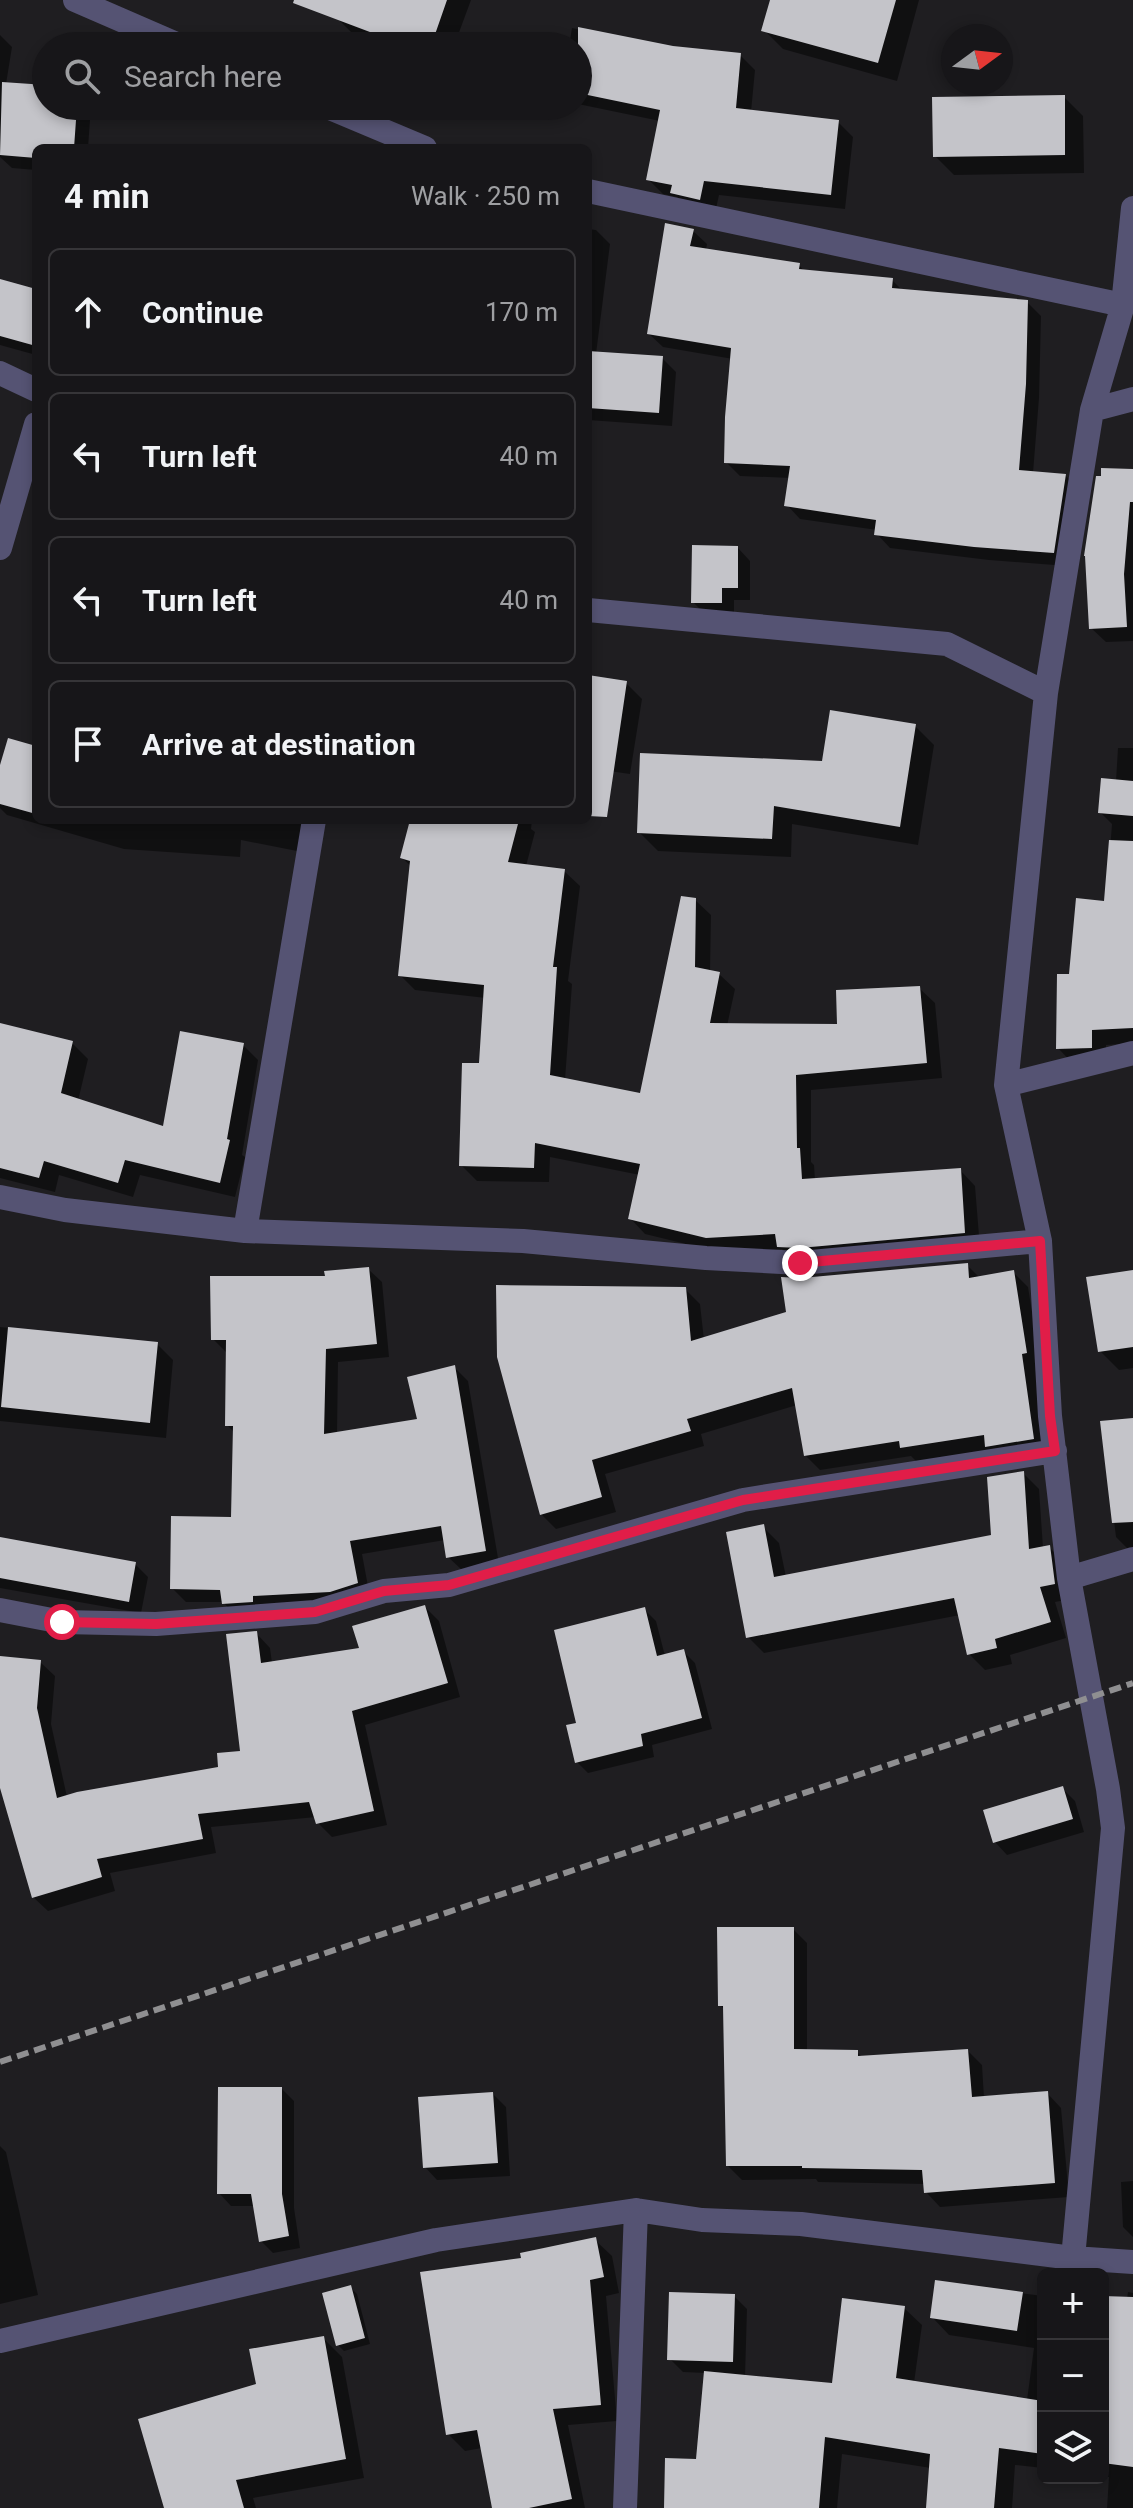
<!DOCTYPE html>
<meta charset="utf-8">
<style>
body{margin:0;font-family:Roboto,sans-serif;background:#242326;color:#f1f3f6}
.controls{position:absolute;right:24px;bottom:24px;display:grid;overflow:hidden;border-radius:12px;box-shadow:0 4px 12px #0003}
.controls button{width:72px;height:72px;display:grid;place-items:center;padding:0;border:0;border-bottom:2px solid #363538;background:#171619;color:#f1f3f6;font:40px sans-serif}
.compass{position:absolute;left:941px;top:24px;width:72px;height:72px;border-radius:50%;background:#171619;box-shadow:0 4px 12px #0003;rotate:75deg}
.stop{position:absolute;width:24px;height:24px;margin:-18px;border:6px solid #e11d48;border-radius:50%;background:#fff}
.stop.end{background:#e11d48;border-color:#fff;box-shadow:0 2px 8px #0008}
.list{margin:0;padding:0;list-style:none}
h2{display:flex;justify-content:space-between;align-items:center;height:104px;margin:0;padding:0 32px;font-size:34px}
h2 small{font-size:26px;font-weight:400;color:#9e9fa2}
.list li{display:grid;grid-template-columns:52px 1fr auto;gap:24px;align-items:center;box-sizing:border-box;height:128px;margin:0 16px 16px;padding:0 16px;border:2px solid #363538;border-radius:12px}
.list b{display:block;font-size:30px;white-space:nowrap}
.list em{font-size:26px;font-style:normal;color:#9e9fa2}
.icon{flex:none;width:44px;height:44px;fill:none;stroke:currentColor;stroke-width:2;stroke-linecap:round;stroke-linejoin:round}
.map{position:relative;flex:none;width:1133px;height:2508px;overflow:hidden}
.search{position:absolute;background:#171619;box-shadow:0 4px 12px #0003;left:32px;top:32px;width:560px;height:88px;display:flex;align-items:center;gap:20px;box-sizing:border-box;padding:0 28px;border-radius:44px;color:#9e9fa2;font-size:30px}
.panel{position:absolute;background:#171619;box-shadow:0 4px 12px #0003;left:32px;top:144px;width:560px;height:680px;border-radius:12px}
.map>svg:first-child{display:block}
.shadow{fill:#0007}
.building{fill:#c4c4c9}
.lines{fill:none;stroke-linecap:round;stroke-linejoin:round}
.street{stroke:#555373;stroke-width:24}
.rail{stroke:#8f8f91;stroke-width:6;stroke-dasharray:12 6;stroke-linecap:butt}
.route{stroke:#e11d48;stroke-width:10}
</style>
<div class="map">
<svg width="1133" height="2508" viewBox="0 0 1133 2508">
<rect width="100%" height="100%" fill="#1f1e21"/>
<path class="shadow" d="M 345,0 L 471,0 L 454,46 L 381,46 L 355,36 L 338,19 Z
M 772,0 L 919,0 L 897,81 L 783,49 L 764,30 Z
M 572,28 L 672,48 L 740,55 L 755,70 L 751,112 L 838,122 L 853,137 L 845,209 L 719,195 L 715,213 L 688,208 L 677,197 L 663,194 L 648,179 L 660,121 L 578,104 L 578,46 L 569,46 Z
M 0,35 L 12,47 L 6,84 L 46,87 L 46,106 L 91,106 L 88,148 L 36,148 L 36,170 L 12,168 L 0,157 Z
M 1064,97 L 1083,116 L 1084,173 L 954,175 L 935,156 Z
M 588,229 L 596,230 L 610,244 L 596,354 L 662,358 L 676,372 L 672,426 L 588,420 Z
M 693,231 L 707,244 L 706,250 L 799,265 L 805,272 L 892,280 L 903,291 L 1027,302 L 1041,316 L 1039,398 L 1033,473 L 1066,476 L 1079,489 L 1067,566 L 989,560 L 890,548 L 877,534 L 877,530 L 800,519 L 787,505 L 791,478 L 740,476 L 726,462 L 733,359 L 663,347 L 649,334 Z
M 0,281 L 36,291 L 36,355 L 0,345 Z
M 1133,471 L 1133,641 L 1106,642 L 1091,628 Z
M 738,548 L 750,561 L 750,600 L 734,600 L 734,615 L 706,615 L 693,602 Z
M 588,678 L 626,683 L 642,699 L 630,774 L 588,768 Z
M 915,726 L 934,745 L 918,845 L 792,824 L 791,857 L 658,851 L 639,832 Z
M 36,734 L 36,820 L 304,820 L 297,851 L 241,840 L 240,857 L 124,849 L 7,815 L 0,808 L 0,772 L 32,747 Z
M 1118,748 L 1133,748 L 1133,1043 L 1106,1045 L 1106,1062 L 1073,1064 L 1058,1048 L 1070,976 L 1106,903 L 1112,824 L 1100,812 L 1116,781 Z
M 412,820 L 532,820 L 531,829 L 535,832 L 526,866 L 564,871 L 580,886 L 568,981 L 572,984 L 565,1080 L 642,1095 L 695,900 L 711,915 L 710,972 L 719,974 L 735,989 L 727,1026 L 839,1026 L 919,988 L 935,1003 L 942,1078 L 811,1090 L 811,1162 L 814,1165 L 815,1180 L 960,1170 L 975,1186 L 980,1248 L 795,1262 L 782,1249 L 723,1253 L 645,1234 L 630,1218 L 640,1175 L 550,1157 L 549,1182 L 477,1181 L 461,1165 L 481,1065 L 486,998 L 415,990 L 400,975 L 412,867 L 402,858 Z
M 0,1025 L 72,1043 L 88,1059 L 78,1101 L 165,1128 L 243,1045 L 258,1060 L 242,1155 L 245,1157 L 235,1197 L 140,1175 L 133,1197 L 59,1175 L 55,1192 L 0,1178 Z
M 967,1265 L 980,1278 L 1013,1272 L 1028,1287 L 1041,1368 L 1048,1453 L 917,1462 L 911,1456 L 820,1470 L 805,1455 L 797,1405 L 701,1434 L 704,1446 L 605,1474 L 616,1512 L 556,1529 L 541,1514 L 685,1289 L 700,1304 L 704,1340 L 788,1314 L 801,1280 Z
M 368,1269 L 382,1282 L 389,1357 L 338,1362 L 337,1434 L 419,1421 L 454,1367 L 468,1381 L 499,1564 L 462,1570 L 448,1557 L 445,1540 L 362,1554 L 370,1597 L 237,1617 L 223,1602 L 186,1602 L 172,1588 L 233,1519 L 235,1433 L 227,1425 L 228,1354 L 213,1339 L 327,1278 Z
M 1133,1272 L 1133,1368 L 1119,1370 L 1100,1351 Z
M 0,1327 L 157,1344 L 173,1360 L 166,1438 L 0,1421 Z
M 1133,1420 L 1133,1550 L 1129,1550 L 1116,1537 L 1102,1423 Z
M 1023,1473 L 1039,1489 L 1043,1548 L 1049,1547 L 1065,1563 L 1070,1599 L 1055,1602 L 1066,1638 L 1010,1655 L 1012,1664 L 985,1670 L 969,1654 L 960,1615 L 764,1653 L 748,1637 L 763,1527 L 779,1543 L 786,1577 L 993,1537 Z
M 0,1539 L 135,1564 L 148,1577 L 141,1613 L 0,1588 Z
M 425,1607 L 439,1621 L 460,1697 L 365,1725 L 387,1825 L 332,1837 L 318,1823 L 316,1817 L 211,1827 L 216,1853 L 110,1873 L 115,1891 L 48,1911 L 33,1897 L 0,1779 L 0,1658 L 40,1662 L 55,1676 L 51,1724 L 67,1797 L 221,1769 L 242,1753 L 256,1633 L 270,1648 L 272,1663 L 361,1650 Z
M 645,1610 L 656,1621 L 665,1656 L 683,1651 L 695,1663 L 712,1729 L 652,1745 L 654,1757 L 588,1773 L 577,1762 L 578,1725 Z
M 1062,1788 L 1075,1801 L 1084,1832 L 1007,1855 L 995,1842 Z
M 793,1929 L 807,1943 L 807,2051 L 857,2052 L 863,2058 L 968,2051 L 982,2065 L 984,2098 L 1047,2093 L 1061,2108 L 1069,2197 L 940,2207 L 926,2192 L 925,2184 L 818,2182 L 816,2179 L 742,2180 L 728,2166 L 725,2010 L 720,2005 Z
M 282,2089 L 294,2101 L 294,2208 L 300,2248 L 273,2253 L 261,2241 L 255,2206 L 231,2206 L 219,2193 Z
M 493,2094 L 506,2107 L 510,2176 L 437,2180 L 425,2167 Z
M 0,2146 L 6,2152 L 38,2295 L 0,2304 Z
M 1133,2181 L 1133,2237 L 1123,2227 L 1121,2182 Z
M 595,2240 L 612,2256 L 619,2293 L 606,2296 L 617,2421 L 568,2425 L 585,2508 L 494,2508 L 482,2448 L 465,2451 L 448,2434 L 523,2259 Z
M 937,2282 L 1043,2296 L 1043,2468 L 1015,2465 L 1012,2508 L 928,2508 L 931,2468 L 842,2454 L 837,2508 L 666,2508 L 698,2461 L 706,2373 L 683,2372 L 670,2359 L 734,2296 L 747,2309 L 745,2377 L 834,2385 L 904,2308 L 922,2325 L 914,2383 L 1027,2400 L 1034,2348 L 949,2335 L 932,2317 Z
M 351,2288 L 357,2294 L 370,2344 L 344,2351 L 338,2345 Z
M 1128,2292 L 1133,2293 L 1133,2508 L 1107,2508 L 1109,2477 L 1103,2477 L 1103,2298 L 1127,2299 Z
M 323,2338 L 342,2357 L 364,2478 L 253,2498 L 256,2508 L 166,2508 L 258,2385 Z"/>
<path class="building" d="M 294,0 L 447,0 L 431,46 L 407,46 L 293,3 Z
M 770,0 L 896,0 L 878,63 L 761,31 Z
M 578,27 L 673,46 L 741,53 L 736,108 L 839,120 L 831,195 L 704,181 L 700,200 L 670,193 L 672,185 L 646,180 L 660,110 L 578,93 Z
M 2,82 L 46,85 L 46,106 L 77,106 L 74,148 L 36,148 L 36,158 L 0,155 Z
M 1065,95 L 1065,155 L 933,157 L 932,97 Z
M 665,223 L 694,229 L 690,246 L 800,263 L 799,269 L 893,278 L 892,288 L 1028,300 L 1026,384 L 1019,470 L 1066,474 L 1054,553 L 974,547 L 874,535 L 876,520 L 784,506 L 790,466 L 724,463 L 725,417 L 731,348 L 647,334 Z
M 0,279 L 36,289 L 36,346 L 0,336 Z
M 588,351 L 663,356 L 659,413 L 588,408 Z
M 1101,468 L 1133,469 L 1133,502 L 1130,502 L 1124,574 L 1127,627 L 1089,629 L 1085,556 L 1084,556 L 1096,476 L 1101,476 Z
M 692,545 L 738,546 L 738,588 L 722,588 L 722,603 L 691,603 Z
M 588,675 L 627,681 L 607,817 L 588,816 Z
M 830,710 L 916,724 L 900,827 L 774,806 L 772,839 L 637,833 L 640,753 L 822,761 Z
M 8,738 L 36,746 L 36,814 L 0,804 L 0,765 Z
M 1101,778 L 1133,781 L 1133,816 L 1098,813 Z
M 410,820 L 519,820 L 508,862 L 565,869 L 553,967 L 557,967 L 550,1075 L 640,1093 L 681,896 L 696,898 L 695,967 L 720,972 L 710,1023 L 837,1024 L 836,990 L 920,986 L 927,1063 L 796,1075 L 797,1148 L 800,1148 L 802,1179 L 961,1168 L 965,1233 L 800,1248 L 777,1247 L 775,1234 L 706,1238 L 628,1219 L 640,1164 L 535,1143 L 534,1168 L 459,1166 L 462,1063 L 479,1063 L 484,985 L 398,976 L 410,861 L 400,858 Z
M 1109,840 L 1133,841 L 1133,1028 L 1092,1030 L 1092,1048 L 1056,1049 L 1057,974 L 1069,974 L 1076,898 L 1104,901 Z
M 0,1023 L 73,1041 L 61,1093 L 163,1126 L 180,1031 L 244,1043 L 227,1139 L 230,1140 L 220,1183 L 125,1160 L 118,1183 L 44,1161 L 39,1178 L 0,1168 Z
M 968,1263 L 969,1278 L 1014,1270 L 1027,1353 L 1022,1354 L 1034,1439 L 985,1447 L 984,1435 L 900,1448 L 899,1441 L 804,1456 L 792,1388 L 687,1419 L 691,1431 L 592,1460 L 602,1497 L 540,1515 L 497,1357 L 496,1285 L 686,1287 L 691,1341 L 786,1312 L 781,1277 L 801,1278 Z
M 369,1267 L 377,1344 L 326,1349 L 324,1434 L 417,1419 L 407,1377 L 455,1365 L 486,1551 L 446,1558 L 441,1526 L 350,1541 L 358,1583 L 330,1592 L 253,1596 L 253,1602 L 222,1604 L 220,1590 L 170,1589 L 171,1516 L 231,1517 L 233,1426 L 225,1426 L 226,1340 L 211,1340 L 210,1276 L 325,1276 L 324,1271 Z
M 1133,1270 L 1133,1347 L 1098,1352 L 1086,1277 Z
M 8,1327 L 158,1342 L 150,1423 L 1,1407 Z
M 1133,1418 L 1133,1522 L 1112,1523 L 1100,1421 Z
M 1024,1471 L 1029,1549 L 1050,1545 L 1055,1584 L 1040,1587 L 1051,1622 L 995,1639 L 997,1648 L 967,1655 L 954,1598 L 746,1638 L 726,1532 L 764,1524 L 774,1577 L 991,1535 L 987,1477 Z
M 0,1537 L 136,1562 L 129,1602 L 0,1578 Z
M 425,1605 L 448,1683 L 352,1711 L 374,1811 L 316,1824 L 309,1802 L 198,1814 L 203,1839 L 97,1859 L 102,1877 L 32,1898 L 0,1788 L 0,1656 L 41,1660 L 37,1708 L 57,1798 L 77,1792 L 218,1767 L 217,1753 L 240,1751 L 226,1634 L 257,1631 L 261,1663 L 359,1648 L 352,1626 Z
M 645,1607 L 657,1656 L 684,1649 L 702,1718 L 641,1734 L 643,1746 L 575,1763 L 566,1725 L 576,1723 L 554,1630 Z
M 1063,1786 L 1073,1819 L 993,1843 L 983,1810 Z
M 717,1927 L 794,1927 L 794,2049 L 858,2050 L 858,2056 L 968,2049 L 972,2097 L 1048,2091 L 1055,2183 L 924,2193 L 922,2170 L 802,2168 L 802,2166 L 726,2166 L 723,2006 L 718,2006 Z
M 218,2087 L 282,2087 L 282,2194 L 289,2236 L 259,2242 L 251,2194 L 217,2194 Z
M 493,2092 L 498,2163 L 423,2168 L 418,2097 Z
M 596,2237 L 604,2277 L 590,2280 L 601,2405 L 553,2409 L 572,2499 L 529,2508 L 492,2508 L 477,2430 L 446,2435 L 420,2272 L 521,2258 L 520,2253 Z
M 935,2280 L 1023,2292 L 1017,2331 L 930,2318 Z
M 351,2285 L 365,2338 L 336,2346 L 322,2293 Z
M 669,2292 L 735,2294 L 733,2362 L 667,2360 Z
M 1103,2296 L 1133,2297 L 1133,2467 L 1103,2463 Z
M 842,2298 L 905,2306 L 896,2378 L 1043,2401 L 1043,2454 L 999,2448 L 994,2508 L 926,2508 L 930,2454 L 825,2437 L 819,2508 L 664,2508 L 665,2458 L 696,2459 L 704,2371 L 832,2383 Z
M 324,2336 L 346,2459 L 236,2480 L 244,2508 L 164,2508 L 138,2419 L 256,2384 L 249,2349 Z"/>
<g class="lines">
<path class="street" d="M 75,0 L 181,46
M 325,106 L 425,148
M 588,191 L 1123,305
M 0,373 L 36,390
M 1092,410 L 1133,399
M 0,548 L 36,424
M 588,610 L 947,644 L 1046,693
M 1006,1085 L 1133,1053
M 0,1197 L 65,1210 L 245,1231 L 523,1241 L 706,1258 L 800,1263 L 1040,1241
M 245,1231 L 314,820
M 1069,1578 L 1133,1559
M 0,1610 L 62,1622 L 156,1624 L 315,1612 L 384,1591 L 449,1585 L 743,1500 L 1055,1451
M 1073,2258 L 1113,1828 L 1108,1789 L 1069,1578 L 1050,1416 L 1040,1241 L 1006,1085 L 1046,693 L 1092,410 L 1123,305 L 1133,208
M 0,2341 L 436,2240 L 636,2210 L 702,2220 L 801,2224 L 1073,2258 L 1133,2262
M 625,2508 L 636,2210"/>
<path class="rail" d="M 0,2062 L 1133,1683"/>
</g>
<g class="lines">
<path class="route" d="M 62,1622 L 156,1624 L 315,1612 L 384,1591 L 449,1585 L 743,1500 L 1055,1451 L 1050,1416 L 1040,1241 L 800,1263"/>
</g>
</svg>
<div class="controls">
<button>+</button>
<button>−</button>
<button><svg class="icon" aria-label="layers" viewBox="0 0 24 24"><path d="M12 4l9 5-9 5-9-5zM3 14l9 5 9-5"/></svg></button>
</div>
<svg class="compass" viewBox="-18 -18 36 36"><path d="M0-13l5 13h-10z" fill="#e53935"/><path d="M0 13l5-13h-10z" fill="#9e9fa2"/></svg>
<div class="stop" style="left:62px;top:1622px"></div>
<div class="stop end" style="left:800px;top:1263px"></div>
<div class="search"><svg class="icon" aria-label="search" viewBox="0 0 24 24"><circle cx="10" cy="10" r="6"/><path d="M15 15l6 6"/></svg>Search here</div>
<section class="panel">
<h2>4 min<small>Walk · 250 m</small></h2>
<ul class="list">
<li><svg class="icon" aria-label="ahead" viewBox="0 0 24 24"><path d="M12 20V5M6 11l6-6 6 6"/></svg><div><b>Continue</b></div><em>170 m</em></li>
<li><svg class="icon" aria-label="left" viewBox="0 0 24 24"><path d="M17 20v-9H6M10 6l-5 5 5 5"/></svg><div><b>Turn left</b></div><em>40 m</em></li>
<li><svg class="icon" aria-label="left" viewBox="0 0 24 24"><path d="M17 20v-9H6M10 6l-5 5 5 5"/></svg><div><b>Turn left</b></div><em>40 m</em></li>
<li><svg class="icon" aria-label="arrive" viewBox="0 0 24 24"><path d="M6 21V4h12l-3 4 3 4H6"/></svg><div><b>Arrive at destination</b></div></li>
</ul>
</section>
</div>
